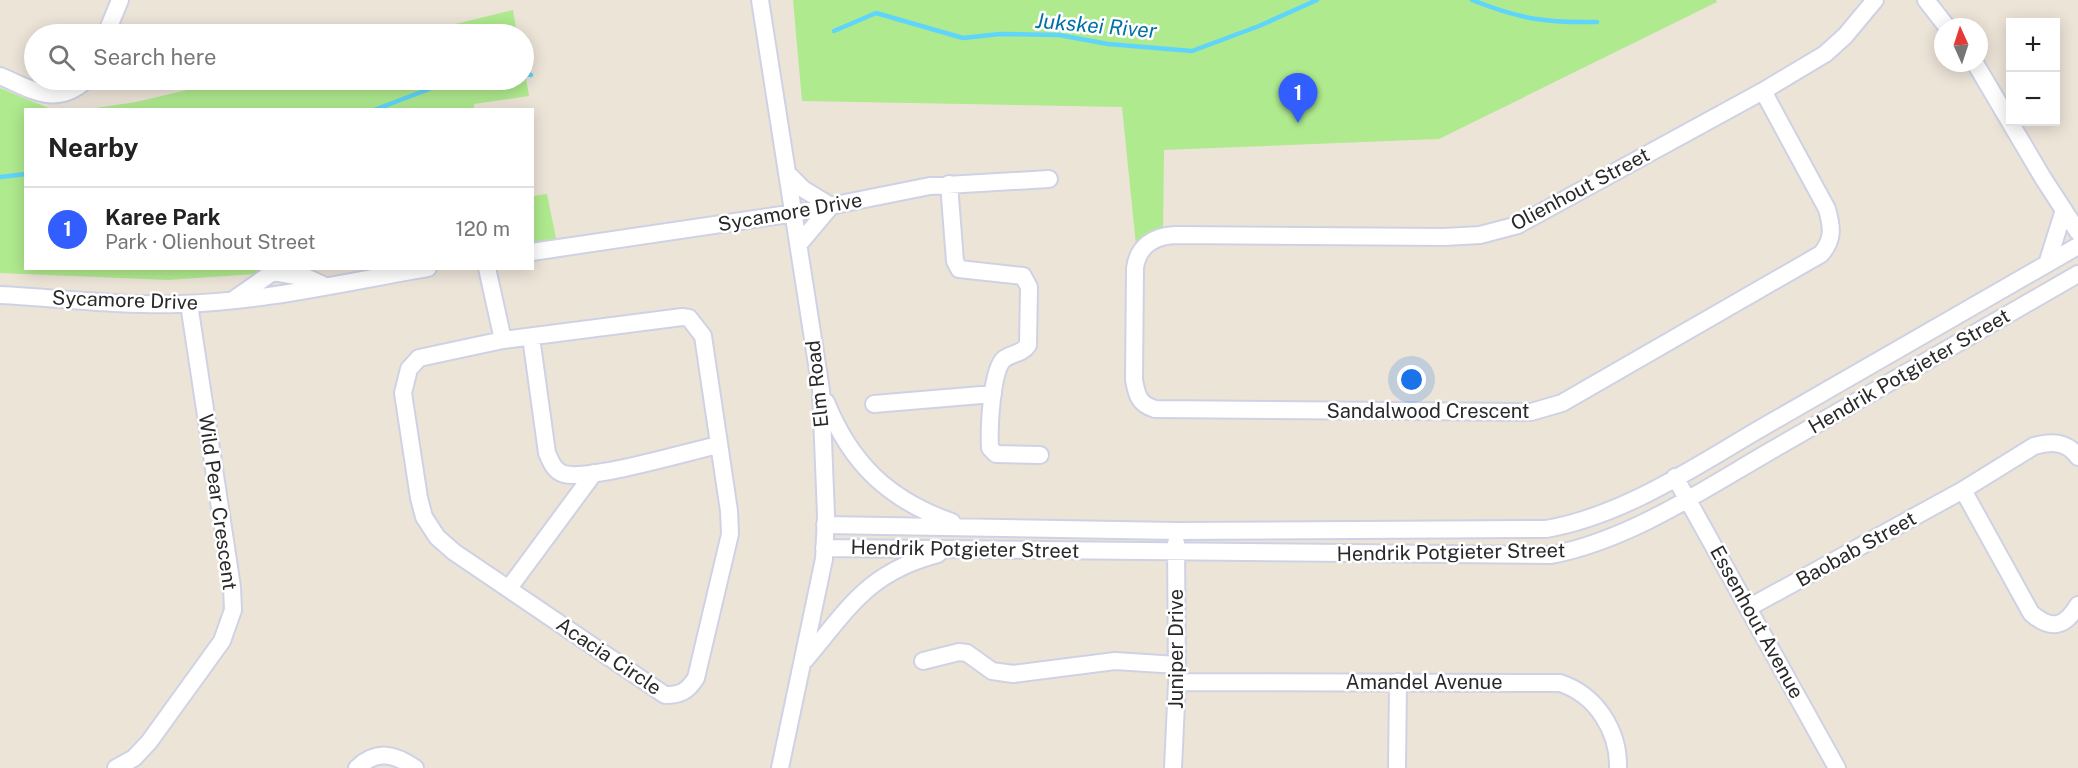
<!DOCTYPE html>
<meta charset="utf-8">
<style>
body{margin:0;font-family:"Public Sans",sans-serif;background:#f2f2f2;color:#222}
.controls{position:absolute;right:18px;top:18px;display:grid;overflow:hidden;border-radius:0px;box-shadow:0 3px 15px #0003}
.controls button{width:54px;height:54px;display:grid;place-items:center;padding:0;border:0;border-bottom:2px solid #e0e0e0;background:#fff;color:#222;font:30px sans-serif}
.compass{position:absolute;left:1934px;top:18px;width:54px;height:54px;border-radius:50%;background:#fff;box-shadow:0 3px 15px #0003;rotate:357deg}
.you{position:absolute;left:1412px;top:380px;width:21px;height:21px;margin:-15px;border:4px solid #fff;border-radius:50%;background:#1a73e8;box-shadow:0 0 0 9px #1a73e833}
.badge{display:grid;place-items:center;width:39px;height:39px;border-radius:50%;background:#335eff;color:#fff;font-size:20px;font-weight:700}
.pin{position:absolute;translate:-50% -50px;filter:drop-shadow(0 2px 3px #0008)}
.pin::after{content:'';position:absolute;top:32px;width:21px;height:18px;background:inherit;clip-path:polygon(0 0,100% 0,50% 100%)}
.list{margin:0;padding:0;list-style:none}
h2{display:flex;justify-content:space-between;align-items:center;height:78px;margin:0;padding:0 24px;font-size:26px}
h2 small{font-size:20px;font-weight:400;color:#767676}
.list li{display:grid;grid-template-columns:39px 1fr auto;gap:18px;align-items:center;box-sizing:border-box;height:84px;padding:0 24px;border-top:2px solid #e0e0e0}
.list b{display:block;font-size:22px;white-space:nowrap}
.list p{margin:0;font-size:20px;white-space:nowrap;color:#767676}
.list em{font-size:20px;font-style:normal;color:#767676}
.icon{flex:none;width:33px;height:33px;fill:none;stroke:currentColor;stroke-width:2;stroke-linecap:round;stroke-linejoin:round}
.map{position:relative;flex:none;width:2078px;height:768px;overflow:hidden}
.search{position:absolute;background:#fff;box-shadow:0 3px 15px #0003;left:24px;top:24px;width:510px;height:66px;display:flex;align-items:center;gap:15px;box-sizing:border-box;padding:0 21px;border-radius:33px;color:#767676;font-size:22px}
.panel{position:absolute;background:#fff;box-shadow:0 3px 15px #0003;left:24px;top:108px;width:510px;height:162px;border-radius:0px}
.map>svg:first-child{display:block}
.green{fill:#afea8e}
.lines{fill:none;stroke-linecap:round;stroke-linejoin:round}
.stream{stroke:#5fd5fb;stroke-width:4.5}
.minor-casing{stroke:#ced2e4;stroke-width:20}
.minor{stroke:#fff;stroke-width:16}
.labels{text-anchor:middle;stroke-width:5;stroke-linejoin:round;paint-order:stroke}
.street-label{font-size:20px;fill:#292929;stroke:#fff}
.water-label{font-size:21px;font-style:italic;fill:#0070a5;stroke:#fff}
</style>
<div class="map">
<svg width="2078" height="768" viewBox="0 0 2078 768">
<rect width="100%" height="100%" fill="#ede4d8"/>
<path class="green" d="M 793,0 L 1716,0 L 1717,2 L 1439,139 L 1164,150 L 1163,233 L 1137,255 L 1122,107 L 802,101 Z
M 513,10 L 517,34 L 414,34 Z
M 524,67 L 529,96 L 474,104 L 474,109 L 26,110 L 26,268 L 327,269 L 168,280 L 0,273 L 0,88 L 51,109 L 96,108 L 136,102 L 229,80 L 524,80 Z
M 547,194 L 558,248 L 533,250 L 533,196 Z"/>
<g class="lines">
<path class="stream" d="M 1472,0 C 1520,19 1545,23 1597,22
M 834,31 L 876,13 L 963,38 L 1000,34 L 1059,35 L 1108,44 L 1192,51 L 1259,26 L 1317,0
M 524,74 L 531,75
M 374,110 L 453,80
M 0,177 L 26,174"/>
<defs>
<path id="minor" d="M 760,0 L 821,390 L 826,515 L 824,559 L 780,768
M 1926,0 L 1947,27
M 106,34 L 120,0
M 1975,63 L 2043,178 L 2078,232
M 0,76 C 31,89 56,108 86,80
M 1763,91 L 1827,209 C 1832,227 1834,239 1821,254 L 1562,403 L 1531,412 L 1155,409 C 1139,404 1137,396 1134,380 L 1135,268 C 1138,246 1154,236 1175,235 L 1444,237 L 1480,235 L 1518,225 L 1763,91 L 1825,54 L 1845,36 L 1875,0
M 788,174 L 803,189 L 831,206 L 799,244
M 949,184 L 955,261 L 959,269 L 1023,276 L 1029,287 L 1028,345 C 1022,354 1012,353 1004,359 C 991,371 989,430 990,448 L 996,454 L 1040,455
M 532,252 L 795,213 L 930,186 L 1049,179
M 2047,264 L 2064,210
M 487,268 L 503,340
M 0,295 C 58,298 122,306 179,304 C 263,302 345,282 428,268
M 233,300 L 273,272 L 308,278 L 323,285
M 682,317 L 689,318 L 703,336 L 729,511 L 730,534 L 696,678 C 687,692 680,695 665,695 L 454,552 L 437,537 L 424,517 L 419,498 L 403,393 L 409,369 L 419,358 L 503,340 Z
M 531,337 L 547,453 C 551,462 554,471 564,474 C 589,481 687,452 718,445
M 826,402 C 851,464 889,500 952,522
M 874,404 L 993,394
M 1675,477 L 1837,768
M 1963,490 L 2031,613 C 2051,631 2065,627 2078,605
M 825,525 L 1176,531 L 1546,529 C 1627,515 1700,463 1770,423 C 1873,364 1976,305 2078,246
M 824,548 L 1551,555 C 1633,539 1707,487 1779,446 C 1879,389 1978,331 2078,274
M 509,588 L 594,473
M 1748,608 L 1963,490 L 2034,446 C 2051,441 2067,441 2078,457
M 805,660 C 849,608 868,572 938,554
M 923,661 L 959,652 L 967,653 L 992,671 L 1013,674 L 1115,661 L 1177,665
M 1177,682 L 1560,683 C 1597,695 1619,732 1618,768
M 116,768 L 134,758 L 149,742 L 222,641 L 233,610 L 232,587 L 189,304
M 357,768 C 377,749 395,754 415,768
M 1173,768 L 1177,682 L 1176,543
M 1397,768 L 1398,682"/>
</defs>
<use href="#minor" class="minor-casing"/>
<use href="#minor" class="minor"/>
</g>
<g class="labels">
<g class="street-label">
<text transform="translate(1580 189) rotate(-28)" y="7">Olienhout Street</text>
<text transform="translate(790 212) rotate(-10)" y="7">Sycamore Drive</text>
<text transform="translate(125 300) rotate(2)" y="7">Sycamore Drive</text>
<text transform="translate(1909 371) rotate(-30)" y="7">Hendrik Potgieter Street</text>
<text transform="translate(817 384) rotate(-96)" y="7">Elm Road</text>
<text x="1428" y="418">Sandalwood Crescent</text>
<text transform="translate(218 502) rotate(82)" y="7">Wild Pear Crescent</text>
<text transform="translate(965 549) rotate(1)" y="7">Hendrik Potgieter Street</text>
<text transform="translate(1856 549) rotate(-29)" y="7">Baobab Street</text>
<text transform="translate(1451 552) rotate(-1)" y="7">Hendrik Potgieter Street</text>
<text transform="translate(1757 622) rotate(61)" y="7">Essenhout Avenue</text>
<text transform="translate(1176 649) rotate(-90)" y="7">Juniper Drive</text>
<text transform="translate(609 656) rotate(34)" y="7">Acacia Circle</text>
<text x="1424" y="689">Amandel Avenue</text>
</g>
<g class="water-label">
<text transform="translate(1096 26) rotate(5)" y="7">Jukskei River</text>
</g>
</g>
</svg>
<div class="controls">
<button>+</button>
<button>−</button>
</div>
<svg class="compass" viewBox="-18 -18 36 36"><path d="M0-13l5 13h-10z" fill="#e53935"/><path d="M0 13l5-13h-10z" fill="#767676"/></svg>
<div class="you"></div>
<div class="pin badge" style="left:1298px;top:123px">1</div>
<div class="search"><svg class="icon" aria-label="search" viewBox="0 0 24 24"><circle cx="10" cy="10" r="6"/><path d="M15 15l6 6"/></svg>Search here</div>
<section class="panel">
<h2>Nearby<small></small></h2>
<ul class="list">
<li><span class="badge">1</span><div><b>Karee Park</b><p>Park · Olienhout Street</p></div><em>120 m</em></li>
</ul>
</section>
</div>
